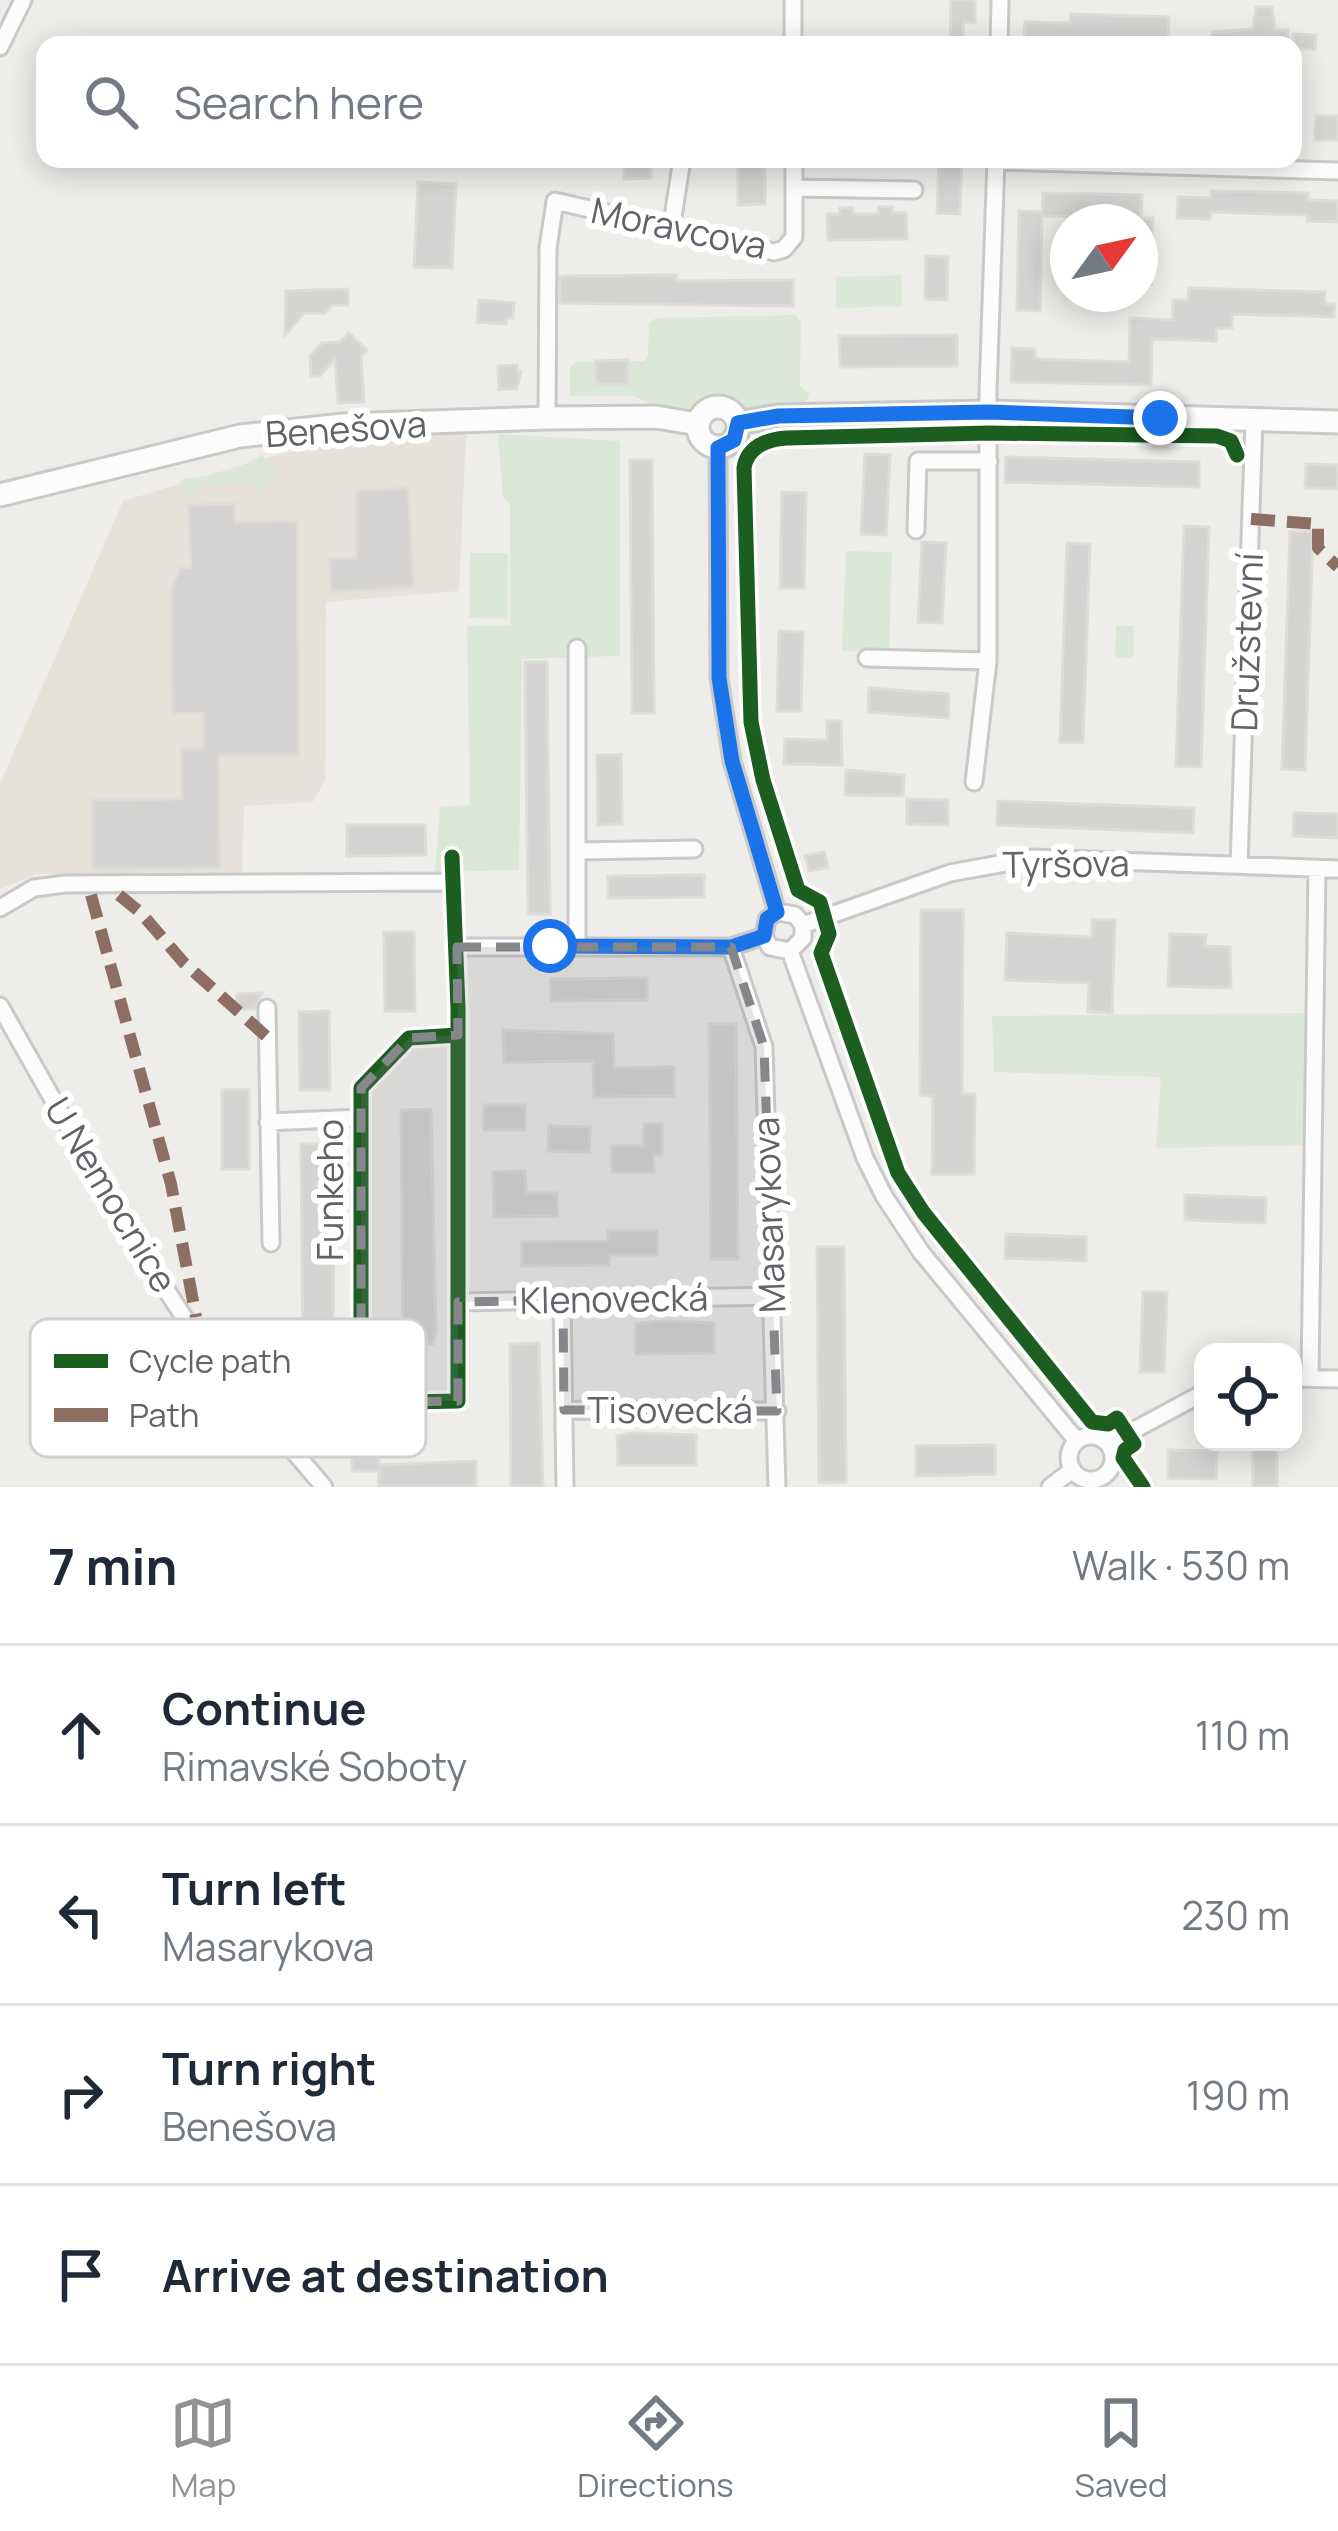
<!DOCTYPE html>
<meta charset="utf-8">
<style>
body{margin:0;font-family:Manrope,sans-serif;background:#f2f2f3;color:#1f2937}
.controls{position:absolute;right:36px;bottom:36px;display:grid;overflow:hidden;border-radius:24px;box-shadow:0 6px 30px #0003}
.controls button{width:108px;height:108px;display:grid;place-items:center;padding:0;border:0;border-bottom:3px solid #e0e1e3;background:#fff;color:#1f2937;font:60px sans-serif}
.compass{position:absolute;left:1050px;top:204px;width:108px;height:108px;border-radius:50%;background:#fff;box-shadow:0 6px 30px #0003;rotate:57deg}
.stop{position:absolute;width:36px;height:36px;margin:-27px;border:9px solid #1a73e8;border-radius:50%;background:#fff}
.stop.end{background:#1a73e8;border-color:#fff;box-shadow:0 3px 12px #0008}
.list{margin:0;padding:0;list-style:none}
h2{display:flex;justify-content:space-between;align-items:center;height:156px;margin:0;padding:0 48px;font-size:51px}
h2 small{font-size:39px;font-weight:400;color:#747a83}
.list li{display:grid;grid-template-columns:78px 1fr auto;gap:36px;align-items:center;box-sizing:border-box;height:180px;padding:0 48px;border-top:3px solid #e0e1e3}
.list b{display:block;font-size:45px;white-space:nowrap}
.list p{margin:0;font-size:39px;white-space:nowrap;color:#747a83}
.list em{font-size:39px;font-style:normal;color:#747a83}
.icon{flex:none;width:66px;height:66px;fill:none;stroke:currentColor;stroke-width:2;stroke-linecap:round;stroke-linejoin:round}
.map{position:relative;flex:none;width:1338px;height:1487px;overflow:hidden}
.search{position:absolute;background:#fff;box-shadow:0 6px 30px #0003;left:36px;right:36px;top:36px;height:132px;display:flex;align-items:center;gap:30px;box-sizing:border-box;padding:0 42px;border-radius:24px;color:#747a83;font-size:45px}
.sheet{height:876px;background:#fff}
nav{display:flex;justify-content:space-around;align-items:center;box-sizing:border-box;height:168px;border-top:3px solid #e0e1e3;background:#fff;font-size:33px;color:#747a83}
nav a{display:grid;justify-items:center;gap:6px}
nav .on{color:#929395}
.map>svg:first-child{display:block}
.commercial{fill:#e7e2d9}
.green{fill:#dbe8d7}
.building{fill:#d5d4d3;stroke:#dedcd9;stroke-width:3}
.lines{fill:none;stroke-linecap:round;stroke-linejoin:round}
.street-casing{stroke:#c9c9c9;stroke-width:21}
.secondary-casing{stroke:#c9c9c9;stroke-width:27}
.street{stroke:#fdfcfc;stroke-width:15}
.secondary{stroke:#fdfcfc;stroke-width:21}
.quiet{stroke:#8d6e63;stroke-width:12;stroke-dasharray:24 12;stroke-linecap:butt}
.cycleway-casing{stroke:#fff;stroke-width:22}
.cycleway{stroke:#1b5e20;stroke-width:15}
.route{stroke:#1a73e8;stroke-width:15}
.marked{fill:#86878a;fill-opacity:0.2;stroke:#86878a;stroke-width:9;stroke-dasharray:24 15;stroke-linejoin:round}
.labels{text-anchor:middle;stroke-width:12;stroke-linejoin:round;paint-order:stroke}
.street-label{font-size:36px;fill:#606367;stroke:#fff}
.key{fill:#fff;stroke:#cfd0d1;stroke-width:3}
.key-label{font-size:33px;fill:#606367}
</style>
<div class="map">
<svg width="1338" height="1487" viewBox="0 0 1338 1487">
<rect width="100%" height="100%" fill="#efedea"/>
<path class="commercial" d="M 466,433 L 459,591 L 326,602 L 325,780 L 313,802 L 244,806 L 242,875 L 36,874 L 0,889 L 0,784 L 123,501 L 262,459 L 354,436 Z"/>
<path class="green" d="M 901,275 L 902,306 L 836,308 L 836,277 Z
M 795,315 L 801,322 L 800,386 L 810,394 L 803,405 L 748,409 L 720,399 L 688,408 L 653,405 L 635,396 L 570,396 L 570,367 L 576,362 L 644,361 L 648,355 L 649,323 L 656,318 Z
M 498,434 L 620,441 L 620,656 L 522,659 L 519,870 L 435,872 L 440,807 L 470,805 L 467,626 L 510,625 L 510,504 L 503,498 Z
M 262,455 L 277,474 L 259,493 L 255,482 L 201,485 L 193,493 L 182,493 L 180,482 L 184,479 L 230,472 Z
M 846,551 L 892,552 L 889,652 L 842,651 Z
M 470,553 L 508,553 L 507,619 L 469,618 Z
M 1116,626 L 1134,626 L 1133,658 L 1115,658 Z
M 1308,1013 L 1307,1145 L 1156,1148 L 1161,1077 L 994,1072 L 992,1016 Z"/>
<path class="building" d="M 951,0 L 975,0 L 975,23 L 963,22 L 963,45 L 950,45 Z
M 1256,7 L 1272,7 L 1275,30 L 1288,30 L 1288,45 L 1212,45 L 1212,32 L 1253,29 Z
M 1071,14 L 1169,17 L 1168,41 L 1049,37 L 1049,45 L 1024,45 L 1025,22 L 1070,23 Z
M 1293,34 L 1316,35 L 1315,49 L 1293,49 Z
M 1316,116 L 1338,116 L 1338,140 L 1315,140 Z
M 624,159 L 651,159 L 651,178 L 624,179 Z
M 738,159 L 765,159 L 765,204 L 738,205 Z
M 939,159 L 962,159 L 960,214 L 937,213 Z
M 418,182 L 456,184 L 452,268 L 414,267 Z
M 1211,191 L 1308,193 L 1308,200 L 1338,201 L 1338,222 L 1307,221 L 1307,215 L 1211,212 L 1210,219 L 1177,218 L 1178,197 L 1211,198 Z
M 1043,193 L 1142,195 L 1141,218 L 1153,218 L 1151,285 L 1140,285 L 1140,218 L 1042,216 L 1040,311 L 1017,310 L 1019,211 L 1042,212 Z
M 879,207 L 893,207 L 892,213 L 906,213 L 907,239 L 828,240 L 827,214 L 840,214 L 840,208 L 853,208 L 853,214 L 879,214 Z
M 926,256 L 948,257 L 947,300 L 925,299 Z
M 676,275 L 676,281 L 793,280 L 793,306 L 560,303 L 560,276 Z
M 1189,288 L 1325,292 L 1325,304 L 1335,304 L 1334,317 L 1232,314 L 1232,328 L 1216,329 L 1216,341 L 1152,339 L 1151,385 L 1011,382 L 1012,348 L 1035,349 L 1035,359 L 1129,362 L 1130,318 L 1173,320 L 1173,300 L 1188,300 Z
M 348,289 L 348,305 L 332,305 L 325,313 L 304,313 L 285,335 L 286,291 Z
M 479,300 L 514,303 L 513,318 L 507,318 L 506,324 L 477,322 Z
M 349,333 L 367,350 L 361,357 L 364,402 L 338,403 L 335,359 L 320,376 L 311,376 L 310,356 L 322,343 L 340,342 Z
M 957,335 L 957,366 L 840,367 L 839,336 Z
M 628,360 L 628,384 L 596,384 L 595,361 Z
M 517,365 L 517,371 L 521,371 L 517,389 L 499,389 L 498,366 Z
M 865,454 L 890,455 L 886,535 L 861,534 Z
M 1006,457 L 1199,462 L 1199,487 L 1005,482 Z
M 630,460 L 652,460 L 654,713 L 632,713 Z
M 1306,464 L 1338,465 L 1338,489 L 1305,488 Z
M 408,488 L 414,587 L 331,592 L 329,559 L 356,558 L 356,491 Z
M 782,492 L 806,493 L 804,588 L 780,588 Z
M 235,504 L 235,522 L 297,521 L 299,756 L 219,756 L 220,868 L 92,869 L 92,800 L 182,799 L 181,748 L 203,748 L 203,713 L 172,713 L 171,590 L 180,568 L 191,568 L 188,505 Z
M 1184,526 L 1209,527 L 1201,767 L 1176,766 Z
M 1290,531 L 1313,532 L 1305,770 L 1282,769 Z
M 922,542 L 946,543 L 942,623 L 918,622 Z
M 1067,543 L 1090,544 L 1083,742 L 1060,742 Z
M 779,631 L 803,632 L 801,711 L 777,711 Z
M 525,662 L 547,662 L 550,914 L 528,914 Z
M 869,688 L 949,694 L 948,718 L 868,712 Z
M 827,721 L 841,721 L 842,765 L 784,764 L 785,739 L 827,740 Z
M 597,755 L 621,755 L 622,824 L 598,825 Z
M 846,770 L 904,775 L 903,796 L 845,795 Z
M 907,799 L 948,800 L 948,825 L 907,824 Z
M 998,801 L 1194,808 L 1193,833 L 997,825 Z
M 1294,813 L 1338,814 L 1338,838 L 1293,836 Z
M 347,825 L 425,825 L 426,855 L 347,856 Z
M 824,852 L 828,867 L 809,871 L 805,856 Z
M 704,875 L 704,897 L 608,898 L 608,876 Z
M 921,910 L 963,910 L 962,1094 L 975,1094 L 974,1174 L 932,1174 L 933,1096 L 920,1095 Z
M 1092,920 L 1115,920 L 1112,1013 L 1088,1012 L 1089,983 L 1005,980 L 1007,933 L 1092,937 Z
M 384,932 L 414,932 L 415,1011 L 385,1011 Z
M 1170,934 L 1206,935 L 1205,946 L 1230,947 L 1231,988 L 1168,986 Z
M 647,978 L 647,1000 L 551,1001 L 551,979 Z
M 262,993 L 255,1009 L 237,1009 L 237,994 Z
M 329,1011 L 330,1090 L 300,1090 L 299,1012 Z
M 709,1024 L 736,1024 L 738,1259 L 711,1259 Z
M 503,1030 L 613,1034 L 614,1068 L 674,1067 L 674,1096 L 594,1097 L 593,1061 L 504,1062 Z
M 222,1090 L 249,1090 L 249,1169 L 222,1169 Z
M 484,1105 L 525,1105 L 525,1130 L 484,1130 Z
M 431,1109 L 436,1331 L 433,1344 L 403,1345 L 401,1110 Z
M 644,1124 L 662,1124 L 662,1155 L 653,1155 L 654,1172 L 612,1172 L 612,1146 L 644,1146 Z
M 549,1126 L 590,1127 L 589,1152 L 548,1151 Z
M 301,1144 L 331,1144 L 334,1157 L 333,1379 L 303,1379 Z
M 525,1171 L 526,1193 L 557,1193 L 557,1216 L 494,1217 L 493,1172 Z
M 1185,1195 L 1266,1198 L 1265,1223 L 1185,1220 Z
M 608,1231 L 657,1231 L 657,1255 L 609,1255 L 609,1265 L 522,1266 L 522,1242 L 608,1241 Z
M 1006,1234 L 1086,1237 L 1086,1261 L 1005,1258 Z
M 817,1247 L 844,1247 L 846,1482 L 819,1483 Z
M 1143,1292 L 1167,1292 L 1164,1372 L 1140,1372 Z
M 662,1321 L 714,1323 L 714,1353 L 636,1354 L 636,1324 Z
M 539,1343 L 543,1487 L 511,1487 L 510,1344 Z
M 353,1423 L 378,1423 L 379,1465 L 476,1461 L 476,1487 L 379,1487 L 379,1471 L 352,1471 Z
M 631,1433 L 696,1435 L 696,1465 L 618,1465 L 617,1436 Z
M 1253,1442 L 1277,1442 L 1277,1487 L 1253,1487 Z
M 995,1445 L 995,1474 L 916,1476 L 916,1446 Z
M 1168,1450 L 1217,1451 L 1216,1479 L 1168,1478 Z"/>
<g class="lines">
<defs>
<path id="street" d="M 793,0 L 793,45
M 999,45 L 1000,0
M 0,47 L 23,0
M 996,161 L 1338,171
M 794,188 L 914,190
M 671,230 L 682,159
M 547,418 L 548,248 L 555,201 L 774,252 L 784,249 L 794,237 L 794,159
M 718,448 L 719,678 L 732,761 L 777,912
M 916,530 L 918,461 L 989,461
M 577,648 L 577,947
M 867,658 L 988,661
M 974,782 L 988,661 L 988,391 L 996,159
M 577,851 L 694,849
M 452,857 L 458,1008 L 458,1401 L 361,1403 L 361,1088 L 409,1038 L 458,1035
M 1239,865 L 1254,420
M 0,908 L 34,888 L 65,884 L 452,882
M 777,912 L 795,915 L 803,925 L 803,938 L 790,951
M 777,912 L 767,919 L 764,936 L 770,947 L 790,951
M 803,925 L 950,873 L 1033,858 L 1338,869
M 457,947 L 731,947 L 764,936
M 731,947 L 764,1047 L 777,1487
M 790,951 L 865,1158 L 884,1196 L 921,1252 L 1077,1441
M 0,1006 L 120,1218 L 196,1336 L 324,1487
M 267,1008 L 271,1243
M 268,1122 L 360,1118
M 562,1300 L 565,1487
M 458,1302 L 771,1296
M 1310,1376 L 1317,868
M 1293,1378 L 1338,1379
M 564,1410 L 777,1411
M1069 1458a22 22 0 1 1 44 0a22 22 0 1 1-44 0Z
M 1108,1444 L 1203,1393
M 1050,1487 L 1072,1470"/>
<path id="secondary" d="M698 427a20 20 0 1 1 40 0a20 20 0 1 1-40 0Z
M 738,423 L 778,416 L 989,412 L 1338,422
M 0,495 L 240,436 L 343,425 L 547,418 L 656,417 L 698,424"/>
</defs>
<use href="#street" class="street-casing"/>
<use href="#secondary" class="secondary-casing"/>
<use href="#street" class="street"/>
<use href="#secondary" class="secondary"/>
<path class="quiet" d="M 1251,519 L 1318,524 L 1318,548 L 1338,567
M 91,895 L 171,1184 L 196,1317
M 119,895 L 141,913 L 184,963 L 267,1037"/>
<defs>
<path id="cycleway" d="M 452,857 L 458,1008 L 458,1401 L 361,1403 L 361,1088 L 409,1038 L 458,1035
M 1143,1487 L 1123,1458 L 1125,1450 L 1134,1444 L 1117,1418 L 1108,1424 L 1092,1422 L 923,1212 L 898,1173 L 821,953 L 829,934 L 820,902 L 798,890 L 763,780 L 751,722 L 744,468 C 747,447 767,439 787,438 L 989,433 L 1217,436 L 1231,441 L 1237,455"/>
</defs>
<use href="#cycleway" class="cycleway-casing"/>
<use href="#cycleway" class="cycleway"/>
</g>
<g class="lines">
<path class="route" d="M 550,946 L 731,947 L 764,936 L 767,919 L 777,912 L 732,761 L 719,678 L 718,448 L 734,440 L 738,423 L 778,416 L 989,412 L 1160,418"/>
</g>
<path class="marked" d="M 457,947 L 731,947 L 764,1047 L 777,1411 L 564,1410 L 563,1300 L 458,1302 L 458,1401 L 361,1403 L 361,1088 L 409,1038 L 458,1035 Z"/>
<g class="labels">
<g class="street-label">
<text transform="translate(679 228) rotate(12)" y="13">Moravcova</text>
<text transform="translate(346 429) rotate(-4)" y="13">Benešova</text>
<text transform="translate(1247 642) rotate(-88)" y="13">Družstevní</text>
<text transform="translate(1066 864) rotate(-1)" y="13">Tyršova</text>
<text transform="translate(330 1190) rotate(-90)" y="13">Funkeho</text>
<text transform="translate(111 1195) rotate(59)" y="13">U Nemocnice</text>
<text transform="translate(769 1215) rotate(-92)" y="13">Masarykova</text>
<text transform="translate(614 1299) rotate(-1)" y="13">Klenovecká</text>
<text x="670" y="1423">Tisovecká</text>
</g>
</g>
<rect x="30" y="1319" width="396" height="138" rx="18" class="key"/>
<rect x="54" y="1354" width="54" height="14" fill="#1b5e20"/>
<rect x="54" y="1408" width="54" height="14" fill="#8d6e63"/>
<g class="key-label">
<text x="129" y="1373">Cycle path</text>
<text x="129" y="1427">Path</text>
</g>
</svg>
<div class="controls">
<button><svg class="icon" aria-label="locate" viewBox="0 0 24 24"><circle cx="12" cy="12" r="6"/><path d="M12 2v4M12 18v4M2 12h4M18 12h4"/></svg></button>
</div>
<svg class="compass" viewBox="-18 -18 36 36"><path d="M0-13l5 13h-10z" fill="#e53935"/><path d="M0 13l5-13h-10z" fill="#747a83"/></svg>
<div class="stop" style="left:550px;top:946px"></div>
<div class="stop end" style="left:1160px;top:418px"></div>
<div class="search"><svg class="icon" aria-label="search" viewBox="0 0 24 24"><circle cx="10" cy="10" r="6"/><path d="M15 15l6 6"/></svg>Search here</div>
</div>
<section class="sheet">
<h2>7 min<small>Walk · 530 m</small></h2>
<ul class="list">
<li><svg class="icon" aria-label="ahead" viewBox="0 0 24 24"><path d="M12 20V5M6 11l6-6 6 6"/></svg><div><b>Continue</b><p>Rimavské Soboty</p></div><em>110 m</em></li>
<li><svg class="icon" aria-label="left" viewBox="0 0 24 24"><path d="M17 20v-9H6M10 6l-5 5 5 5"/></svg><div><b>Turn left</b><p>Masarykova</p></div><em>230 m</em></li>
<li><svg class="icon" aria-label="right" viewBox="0 0 24 24"><path d="M7 20v-9h11M14 6l5 5-5 5"/></svg><div><b>Turn right</b><p>Benešova</p></div><em>190 m</em></li>
<li><svg class="icon" aria-label="arrive" viewBox="0 0 24 24"><path d="M6 21V4h12l-3 4 3 4H6"/></svg><div><b>Arrive at destination</b></div></li>
</ul>
</section>
<nav>
<a class="on"><svg class="icon" aria-label="map" viewBox="0 0 24 24"><path d="M3 6l6-2 6 2 6-2v14l-6 2-6-2-6 2zM9 4v14M15 6v14"/></svg>Map</a>
<a><svg class="icon" aria-label="directions" viewBox="0 0 24 24"><path d="M12 3l9 9-9 9-9-9zM9 14v-3h6M13 9l2 2-2 2"/></svg>Directions</a>
<a><svg class="icon" aria-label="saved" viewBox="0 0 24 24"><path d="M7 4h10v16l-5-4-5 4z"/></svg>Saved</a>
</nav>
